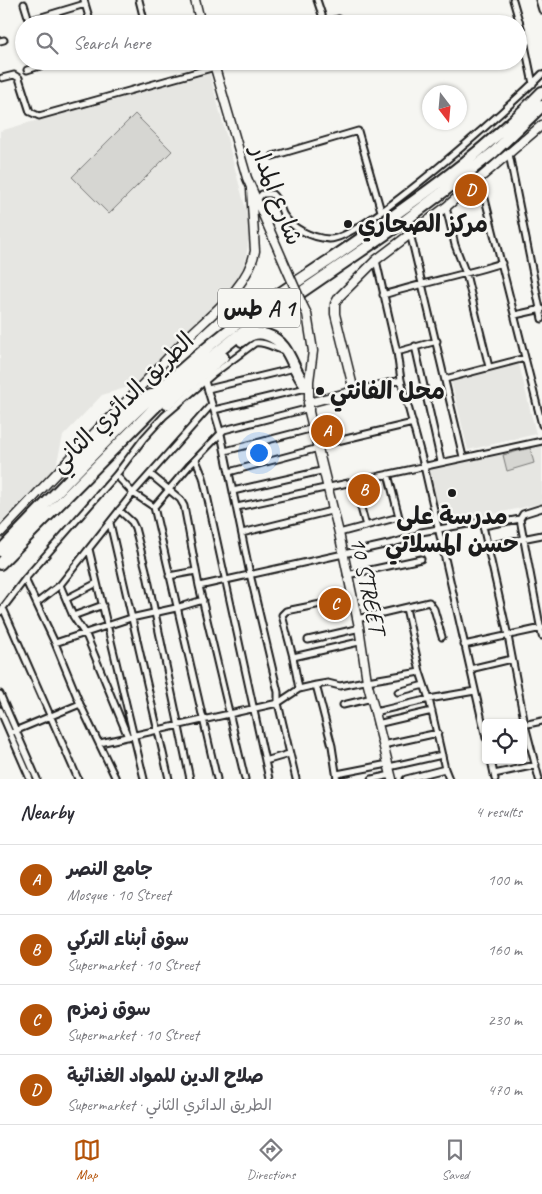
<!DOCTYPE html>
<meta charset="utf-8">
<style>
body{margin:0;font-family:Caveat,"Playpen Sans Arabic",sans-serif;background:#f2f2f3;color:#2b2b33}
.controls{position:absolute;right:15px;bottom:15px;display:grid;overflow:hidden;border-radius:5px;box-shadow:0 1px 4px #0004}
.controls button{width:45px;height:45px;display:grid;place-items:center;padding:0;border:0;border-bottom:1px solid #e1e1e2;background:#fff;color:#2b2b33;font:25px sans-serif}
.compass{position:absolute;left:422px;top:85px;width:45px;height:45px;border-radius:50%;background:#fff;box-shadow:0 1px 4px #0004;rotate:164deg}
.you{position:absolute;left:258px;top:452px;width:18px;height:18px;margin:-12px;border:4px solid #fff;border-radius:50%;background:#1a73e8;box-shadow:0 0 0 8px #1a73e833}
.badge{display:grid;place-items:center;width:32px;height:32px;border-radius:50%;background:#b45309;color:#fff;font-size:16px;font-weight:700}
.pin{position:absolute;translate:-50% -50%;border:2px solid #fff;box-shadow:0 1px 5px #0006}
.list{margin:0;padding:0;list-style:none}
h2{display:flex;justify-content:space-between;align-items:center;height:65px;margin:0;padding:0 20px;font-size:21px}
h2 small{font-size:16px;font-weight:400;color:#7c7c81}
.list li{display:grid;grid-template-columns:32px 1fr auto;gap:15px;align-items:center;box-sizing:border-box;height:70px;padding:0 20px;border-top:1px solid #e1e1e2}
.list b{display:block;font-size:19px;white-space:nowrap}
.list p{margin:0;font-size:16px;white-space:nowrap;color:#7c7c81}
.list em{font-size:16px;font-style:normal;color:#7c7c81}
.icon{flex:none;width:28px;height:28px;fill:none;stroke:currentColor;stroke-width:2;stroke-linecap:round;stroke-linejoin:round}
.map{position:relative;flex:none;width:542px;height:779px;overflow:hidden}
.search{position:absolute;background:#fff;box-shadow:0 1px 4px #0004;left:15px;right:15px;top:15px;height:55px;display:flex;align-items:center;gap:12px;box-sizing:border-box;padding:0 18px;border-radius:28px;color:#7c7c81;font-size:19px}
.sheet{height:345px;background:#fff}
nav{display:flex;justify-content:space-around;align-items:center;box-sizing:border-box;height:70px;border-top:1px solid #e1e1e2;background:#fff;font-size:14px;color:#7c7c81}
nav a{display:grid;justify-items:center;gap:2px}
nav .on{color:#b45309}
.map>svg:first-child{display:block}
.built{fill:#e6e6e2}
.green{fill:#d6d6d2;stroke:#797977}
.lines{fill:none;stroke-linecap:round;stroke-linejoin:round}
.street-casing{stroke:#1c1c1c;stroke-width:9}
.secondary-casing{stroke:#1c1c1c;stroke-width:11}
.highway-casing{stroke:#1c1c1c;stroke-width:14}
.street{stroke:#f6f6f2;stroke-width:5}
.secondary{stroke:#f6f6f2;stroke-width:8}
.highway{stroke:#f6f6f2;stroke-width:10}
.secondary-bridge-casing{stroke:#1c1c1c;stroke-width:11;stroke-linecap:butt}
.secondary-bridge{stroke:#f6f6f2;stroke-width:8}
.poi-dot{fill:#1c1c1c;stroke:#f6f6f2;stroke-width:2}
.labels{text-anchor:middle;stroke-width:5;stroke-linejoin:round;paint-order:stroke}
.shield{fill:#f6f6f2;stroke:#5d5d5c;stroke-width:1}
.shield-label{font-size:22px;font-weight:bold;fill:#1c1c1c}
.street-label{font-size:24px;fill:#1c1c1c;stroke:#f6f6f2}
.poi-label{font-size:24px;font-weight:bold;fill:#1c1c1c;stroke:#f6f6f2;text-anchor:start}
</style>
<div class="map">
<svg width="542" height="779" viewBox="0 0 542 779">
<rect width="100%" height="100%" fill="#f6f6f2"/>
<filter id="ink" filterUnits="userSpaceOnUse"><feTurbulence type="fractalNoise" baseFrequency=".02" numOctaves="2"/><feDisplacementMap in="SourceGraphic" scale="10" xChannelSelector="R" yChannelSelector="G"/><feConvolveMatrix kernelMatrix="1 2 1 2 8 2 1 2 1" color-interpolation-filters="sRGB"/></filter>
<g filter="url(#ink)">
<path class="built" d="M 209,71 L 251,229 L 244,267 L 234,284 L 135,385 L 102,395 L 63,436 L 56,466 L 0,524 L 0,131 Z
M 519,364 L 536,434 L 468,450 L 451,380 Z
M 542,444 L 542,503 L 442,526 L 428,469 Z"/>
<path class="green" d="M 135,114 L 172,151 L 109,214 L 72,177 Z
M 530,448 L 534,463 L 507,471 L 503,455 Z"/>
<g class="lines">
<defs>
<path id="street" d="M 84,0 L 91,24
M 139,0 L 145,24
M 317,0 L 324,21 L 326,22 L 339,19
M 513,0 L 522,31 L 533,84
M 539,0 L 542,10
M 24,4 L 30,23
M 30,24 L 35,19 L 85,4
M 0,41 L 4,40
M 27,70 L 56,61
M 2,78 L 14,75 L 19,78 L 30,112 L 39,116 L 215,67
M 509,154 L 542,319
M 273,156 L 358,131 L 381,211
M 480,179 L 542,425
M 257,200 L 262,194 L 272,194 C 278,199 280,207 283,214 C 291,228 312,238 329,239 C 361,241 514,103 542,74
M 446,207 L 455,245 L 466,274 L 489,367
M 410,233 L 463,457
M 376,260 L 397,352 L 401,380 L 424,466 L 486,738
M 383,295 C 423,283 463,275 502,263
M 515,315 L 542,309
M 415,346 L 441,462
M 397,352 L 437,341
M 445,379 L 525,358
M 205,381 L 221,434 L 250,574 L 278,692 L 278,703 L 296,779
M 208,389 L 295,368
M 354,391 L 401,380
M 214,410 L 306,388
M 316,446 L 413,423
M 225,451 L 310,429
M 196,460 L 203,477 L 269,779
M 229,472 L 315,449
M 150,474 L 180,499 L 184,506 L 199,586 L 245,779
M 116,475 L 133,493 L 154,507 L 217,779
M 354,482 L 366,526
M 233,491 L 321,471
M 154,507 L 189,466 L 224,430 L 306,409
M 237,507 L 542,441
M 119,510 L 132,522 L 135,528 L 146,570 L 190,779
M 520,519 L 542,636
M 110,523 L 169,779
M 483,526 L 520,519 L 523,514 L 542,508
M 242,533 L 331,511
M 339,533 L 399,517 L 388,474
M 487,546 L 542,535
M 89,549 L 144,779
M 347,575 L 421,559
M 169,576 L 196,571
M 25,579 L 55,643 L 80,704 L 116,779
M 60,585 L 73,616 L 87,637 L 128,737
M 199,586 L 393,543 L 416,536 L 421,532 L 480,522 L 483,526 L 508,636 L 525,725 L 539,779
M 66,599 L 97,583
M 38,602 L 60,585 L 133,493 L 212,404
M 3,608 L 25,579 L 116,475 L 144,438 L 164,416 L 212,375 L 255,343 C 265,341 275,349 285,351
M 406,608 L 420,672 L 429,699 L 445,769 L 449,779
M 0,612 L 3,608 L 78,779
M 73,616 L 103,605
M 357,619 L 429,602 L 434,609 L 442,637
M 308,640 L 356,629
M 55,643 L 131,618 L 176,608 L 203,600
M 464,645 L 542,628
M 293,657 L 359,642
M 470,669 L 512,659
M 367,681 L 420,672
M 316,685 L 332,746 L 337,779
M 299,689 L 293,657 L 282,615 L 286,611 L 336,601 L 352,595
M 398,692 L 424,685
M 0,694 L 37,779
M 343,705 L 368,699
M 0,710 L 30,779
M 375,712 L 429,699 L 475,691
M 377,724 L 432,711
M 523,725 L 542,721
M 10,733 L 80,704
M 100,743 L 278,703 L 299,689 L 316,685 L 328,683 L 340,686 L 365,681
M 383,745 L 438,733
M 491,760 L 495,779
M 265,761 L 289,754
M 389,767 L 442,755
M 337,774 L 383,765
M 494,774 L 536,765
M 372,779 L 391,775
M 406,779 L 445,769"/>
<path id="secondary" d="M 195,0 L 201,24
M 213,61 L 247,178 L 288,272
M 303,306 L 307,314 L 313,351 L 309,381 L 309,412 L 339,533 L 359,627 L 367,681 L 392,779
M 308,403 L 354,391 L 335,314 L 335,304 L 339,297 L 376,260 L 446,207 L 542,125
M 110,418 C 134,394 158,368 182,343 C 208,316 247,290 255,251 L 251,189
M 0,533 L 101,426"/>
<path id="highway" d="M 242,341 C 249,335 257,331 267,335 C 291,343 291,369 306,386
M 167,404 L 223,357
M 105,423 C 124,417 132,401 151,395
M 73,473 L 80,458 L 99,438 L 102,426
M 0,551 C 77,472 151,389 238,323 C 267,301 298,281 328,261 C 403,210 479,158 542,92
M 0,564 L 178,384 L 239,335 L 402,223 L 443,192 L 494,152 L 542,106"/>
</defs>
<use href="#street" class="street-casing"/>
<use href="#secondary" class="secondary-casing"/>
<use href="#highway" class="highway-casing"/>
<use href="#street" class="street"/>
<use href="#secondary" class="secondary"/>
<use href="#highway" class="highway"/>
<defs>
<path id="secondary-bridge" d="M 288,272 L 303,306"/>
</defs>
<use href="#secondary-bridge" class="secondary-bridge-casing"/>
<use href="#secondary-bridge" class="secondary-bridge"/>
</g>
</g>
<g class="poi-dot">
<circle cx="348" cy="224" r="5"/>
<circle cx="320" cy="391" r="5"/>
<circle cx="452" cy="493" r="5"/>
</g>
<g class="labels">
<rect class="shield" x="218" y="288.5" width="82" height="39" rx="4"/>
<g class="shield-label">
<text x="259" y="316">طس A 1</text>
</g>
<g class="street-label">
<text transform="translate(277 195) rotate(69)" y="8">شارع المدار</text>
<text transform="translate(122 402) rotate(-44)" y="8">الطريق الدائري الثاني</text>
<text transform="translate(368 585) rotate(78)" y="8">10 STREET</text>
</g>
<g class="poi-label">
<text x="358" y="232">مركز الصحاري</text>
<text x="330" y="399">محل الفانتي</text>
<text x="452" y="524" text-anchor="middle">مدرسة على<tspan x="452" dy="28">حسن المسلاتي</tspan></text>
</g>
</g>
</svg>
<div class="controls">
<button><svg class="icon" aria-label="locate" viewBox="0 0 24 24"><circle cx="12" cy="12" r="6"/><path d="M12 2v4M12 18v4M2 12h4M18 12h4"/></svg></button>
</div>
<svg class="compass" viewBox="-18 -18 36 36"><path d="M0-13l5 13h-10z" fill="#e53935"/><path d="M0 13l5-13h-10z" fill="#7c7c81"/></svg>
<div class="you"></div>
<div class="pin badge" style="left:327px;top:431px">A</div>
<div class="pin badge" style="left:364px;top:490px">B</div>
<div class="pin badge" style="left:335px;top:604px">C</div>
<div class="pin badge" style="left:471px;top:190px">D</div>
<div class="search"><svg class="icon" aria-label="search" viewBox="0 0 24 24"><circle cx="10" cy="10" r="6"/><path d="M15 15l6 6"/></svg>Search here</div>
</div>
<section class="sheet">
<h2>Nearby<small>4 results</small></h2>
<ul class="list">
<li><span class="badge">A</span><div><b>جامع النصر</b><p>Mosque · 10 Street</p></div><em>100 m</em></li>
<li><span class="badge">B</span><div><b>سوق أبناء التركي</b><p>Supermarket · 10 Street</p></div><em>160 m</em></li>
<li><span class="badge">C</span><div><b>سوق زمزم</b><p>Supermarket · 10 Street</p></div><em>230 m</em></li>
<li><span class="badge">D</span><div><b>صلاح الدين للمواد الغذائية</b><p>Supermarket · الطريق الدائري الثاني</p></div><em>470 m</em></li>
</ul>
</section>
<nav>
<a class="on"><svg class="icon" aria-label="map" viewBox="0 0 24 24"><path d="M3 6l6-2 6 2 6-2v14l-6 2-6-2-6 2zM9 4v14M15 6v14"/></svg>Map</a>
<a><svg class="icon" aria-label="directions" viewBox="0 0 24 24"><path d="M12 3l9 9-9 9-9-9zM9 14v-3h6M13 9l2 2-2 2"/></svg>Directions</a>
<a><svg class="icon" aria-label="saved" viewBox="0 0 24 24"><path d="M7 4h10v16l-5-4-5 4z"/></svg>Saved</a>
</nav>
